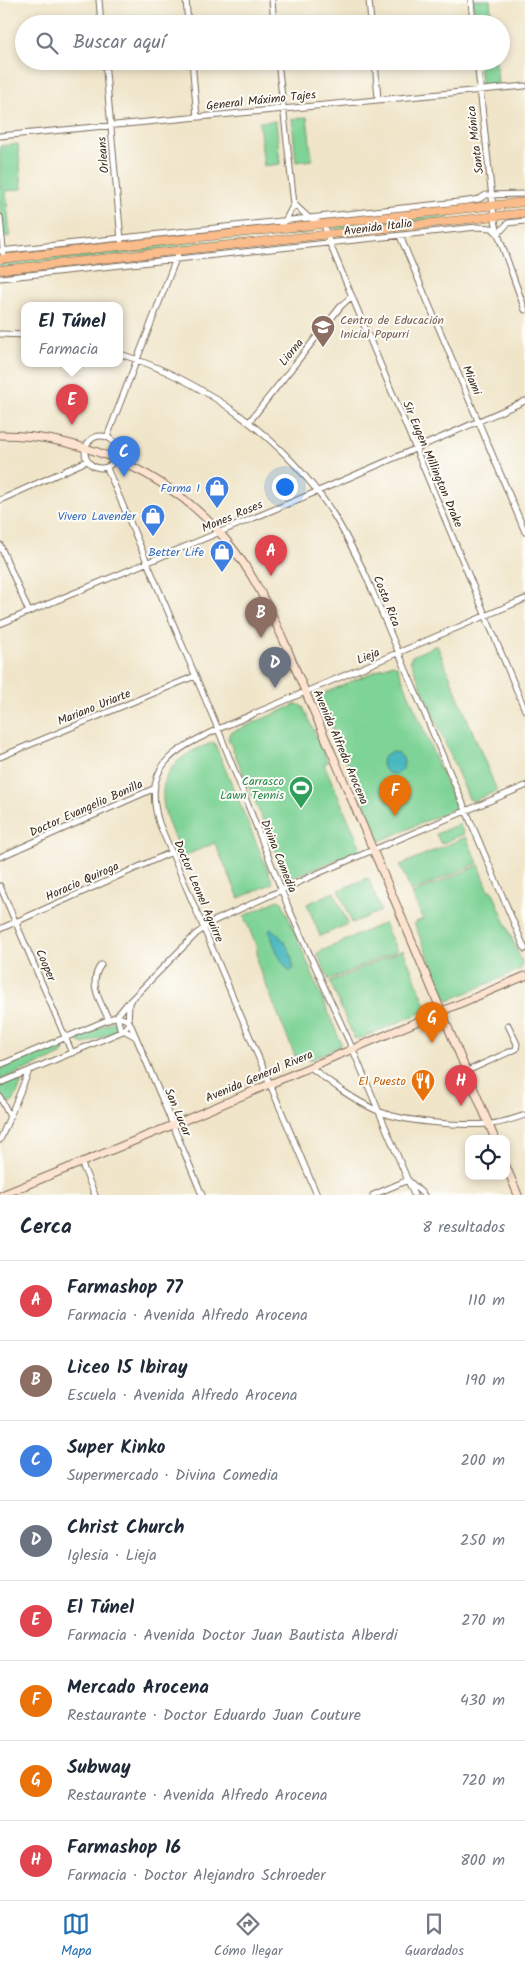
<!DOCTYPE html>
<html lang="es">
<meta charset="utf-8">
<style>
body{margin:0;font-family:Kalam,sans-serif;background:#f2f2f3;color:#1f2937}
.controls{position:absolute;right:15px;bottom:15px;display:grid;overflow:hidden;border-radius:10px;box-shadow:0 2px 8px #0003}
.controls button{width:45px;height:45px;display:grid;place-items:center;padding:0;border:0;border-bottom:1px solid #e0e1e3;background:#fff;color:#1f2937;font:25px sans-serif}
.you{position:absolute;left:284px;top:486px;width:18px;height:18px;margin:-12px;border:4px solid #fff;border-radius:50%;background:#1a73e8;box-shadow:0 0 0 8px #1a73e833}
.badge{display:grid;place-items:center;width:32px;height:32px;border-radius:50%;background:#1f6fb2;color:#fff;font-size:16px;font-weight:700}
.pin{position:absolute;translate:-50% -41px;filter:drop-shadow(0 1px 2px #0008)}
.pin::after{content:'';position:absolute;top:26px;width:18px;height:15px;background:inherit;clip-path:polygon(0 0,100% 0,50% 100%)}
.popup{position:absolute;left:21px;top:302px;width:102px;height:65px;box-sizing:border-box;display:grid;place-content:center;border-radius:10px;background:#fff;filter:drop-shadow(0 1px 4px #0005);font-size:16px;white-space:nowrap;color:#747a83}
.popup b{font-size:19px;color:#1f2937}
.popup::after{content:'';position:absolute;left:50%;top:100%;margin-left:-10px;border:10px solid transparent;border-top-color:#fff}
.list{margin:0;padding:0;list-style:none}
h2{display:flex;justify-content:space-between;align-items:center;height:65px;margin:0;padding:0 20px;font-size:21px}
h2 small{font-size:16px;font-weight:400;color:#747a83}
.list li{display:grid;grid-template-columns:32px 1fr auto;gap:15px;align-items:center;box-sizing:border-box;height:80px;padding:0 20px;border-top:1px solid #e0e1e3}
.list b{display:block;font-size:19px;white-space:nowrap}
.list p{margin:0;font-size:16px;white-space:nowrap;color:#747a83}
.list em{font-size:16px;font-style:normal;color:#747a83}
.icon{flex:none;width:28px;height:28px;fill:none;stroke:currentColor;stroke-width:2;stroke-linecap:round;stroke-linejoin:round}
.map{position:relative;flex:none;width:525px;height:1195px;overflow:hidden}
.search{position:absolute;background:#fff;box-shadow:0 2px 8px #0003;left:15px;right:15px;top:15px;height:55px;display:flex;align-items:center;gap:12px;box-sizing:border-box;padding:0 18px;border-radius:28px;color:#747a83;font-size:19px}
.sheet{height:705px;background:#fff}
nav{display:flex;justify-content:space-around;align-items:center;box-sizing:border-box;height:70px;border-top:1px solid #e0e1e3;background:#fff;font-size:14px;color:#747a83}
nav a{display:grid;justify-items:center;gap:2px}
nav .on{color:#1f6fb2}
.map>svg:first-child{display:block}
.green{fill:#7ed396;stroke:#5c7e5a}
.water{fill:#48b7bf;stroke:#42706e}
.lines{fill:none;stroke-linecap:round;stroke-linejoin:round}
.street-casing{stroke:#7a6b5a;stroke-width:7}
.secondary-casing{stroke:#7a6b5a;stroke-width:9}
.primary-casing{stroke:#7a6b5a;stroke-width:9}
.street{stroke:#fff;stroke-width:5}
.secondary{stroke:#fde4d1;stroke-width:7}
.primary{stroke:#fabc8b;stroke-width:8}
.labels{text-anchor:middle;stroke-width:4;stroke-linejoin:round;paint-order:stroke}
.street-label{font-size:12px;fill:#3b2a1e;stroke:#fdfcf7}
.education-label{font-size:12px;fill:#785e54;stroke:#fdfcf7;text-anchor:start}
.shop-label{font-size:12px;fill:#366cbe;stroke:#fdfcf7;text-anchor:end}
.leisure-label{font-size:12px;fill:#27864d;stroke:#fdfcf7;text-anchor:end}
.food-label{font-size:12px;fill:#c56008;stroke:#fdfcf7;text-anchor:end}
</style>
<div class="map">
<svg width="525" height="1195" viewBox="0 0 525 1195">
<rect width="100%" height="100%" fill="#fdfcf7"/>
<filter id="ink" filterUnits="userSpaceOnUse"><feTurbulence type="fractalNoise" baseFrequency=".02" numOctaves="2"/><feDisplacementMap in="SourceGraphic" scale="10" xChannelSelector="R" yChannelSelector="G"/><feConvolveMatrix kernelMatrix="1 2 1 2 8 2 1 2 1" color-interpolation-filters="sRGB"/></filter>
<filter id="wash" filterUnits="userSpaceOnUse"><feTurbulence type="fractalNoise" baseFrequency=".0096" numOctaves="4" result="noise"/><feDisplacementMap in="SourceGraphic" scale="20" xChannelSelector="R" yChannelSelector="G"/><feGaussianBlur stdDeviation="1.12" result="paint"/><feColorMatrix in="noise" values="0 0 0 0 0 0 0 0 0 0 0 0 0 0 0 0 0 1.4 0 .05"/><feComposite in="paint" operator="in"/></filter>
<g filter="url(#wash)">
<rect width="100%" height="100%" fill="#f0e5c9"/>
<path class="green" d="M 473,0 L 490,0 L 492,24 L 476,24 Z
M 479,61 L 496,61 L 498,84 L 481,86 Z
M 307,117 L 312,160 L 296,162 L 292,119 Z
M 276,121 L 280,164 L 264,166 L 259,122 Z
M 18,144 L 22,189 L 6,191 L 10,236 L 0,237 L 0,146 Z
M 449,214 L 449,218 L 337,230 L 334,228 L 335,226 Z
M 313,229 L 314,231 L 312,233 L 0,268 L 0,262 Z
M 437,645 L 497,791 L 473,801 L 469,799 L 410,660 L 412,656 Z
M 392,664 L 397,666 L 455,805 L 454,809 L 380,841 L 320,699 L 322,694 Z
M 297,704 L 303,707 L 328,762 L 324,764 L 360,846 L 358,851 L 291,878 L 287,877 L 228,738 L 230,733 Z
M 214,742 L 273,883 L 239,898 L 215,843 L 186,855 L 184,860 C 169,825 144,783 186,755 C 194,749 205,746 214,742 Z
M 459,824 L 464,834 L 441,844 L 436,834 Z
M 466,837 L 478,863 L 411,892 L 400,865 Z
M 479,865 L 489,891 L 492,890 L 522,963 L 521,969 L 450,1000 L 446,998 L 414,923 L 423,919 L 412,894 Z
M 368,878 L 381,911 L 352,923 L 339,890 Z
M 334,892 L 348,924 L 320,936 L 307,904 Z
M 278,900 L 282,902 L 341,1043 L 339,1047 L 310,1060 L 308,1056 L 297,1061 L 258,965 L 257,948 L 244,916 Z
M 384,923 L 397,951 L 329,980 L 317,953 Z
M 403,950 L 427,1007 L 425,1011 L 359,1039 L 354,1038 L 330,982 Z
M 115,1021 L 119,1030 L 85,1044 L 79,1042 L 78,1037 L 81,1034 Z
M 58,1044 L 62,1045 L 65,1049 L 61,1055 L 0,1080 L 0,1069 Z
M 17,1078 L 21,1079 L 21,1085 L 13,1102 L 10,1103 C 2,1100 0,1094 0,1086 Z"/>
<path class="water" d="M382 763a11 11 0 1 1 22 0a11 11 0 1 1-22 0Z
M 272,929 C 285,940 293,952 293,969 L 290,972 C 279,960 274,946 269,930 Z"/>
</g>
<g filter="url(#ink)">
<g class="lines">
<defs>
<path id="street" d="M 99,0 L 101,24
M 186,0 L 188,24
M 272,0 L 274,24
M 369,0 L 371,24
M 471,0 L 473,24
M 105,61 L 121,240
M 192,61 L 197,117
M 278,61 L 294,204
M 375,61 L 378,99
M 477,61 L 494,216 L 498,234 L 525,310
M 0,136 L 525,86
M 0,217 L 4,259
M 279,228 L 285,221 L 294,204 L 308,217 L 324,225 L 330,244 L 525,710
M 498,234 L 508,223 L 525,221
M 400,236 L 525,532
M 0,251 L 468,201 L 479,199 L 486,195 L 525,194
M 0,278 L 477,227 L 492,228 L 498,234
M 0,334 L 24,335
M 120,354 C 203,380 281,436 330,509 C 344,531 355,553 366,576 L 525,949
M 249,422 L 341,306 L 352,296
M85 452a16 16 0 1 1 32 0a16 16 0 1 1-32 0Z
M 107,437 L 179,251
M 107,468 L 218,729 L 289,909 L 353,1050 L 414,1195
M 0,500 L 87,461
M 0,545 L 29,612
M 0,624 L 316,492 L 525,401
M 0,757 L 195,676
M 0,857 L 153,789
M 0,886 L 72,1053
M 0,929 L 172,852
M 101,965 C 87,983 101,1003 109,1020
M 136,1037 L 120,1028 L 117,1016 L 129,1021 C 154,1079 178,1137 202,1195
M 0,1065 L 117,1016 L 126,1005 L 196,934 L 214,921 L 321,872 L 525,786
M 310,1067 C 331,1083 353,1100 378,1111 C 403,1122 459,1126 488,1124 C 500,1124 513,1119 525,1115
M 467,1071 L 516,1049 L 517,1044 L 508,1025
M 0,1083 L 123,1031 L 128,1025 L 129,1003
M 0,1097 L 10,1117
M 0,1140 L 29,1071
M 81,1162 L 95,1195
M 317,1195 L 159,823 C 142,766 172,751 218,729 L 525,599
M 373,1195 L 408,1180 L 424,1195"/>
<path id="secondary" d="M 0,435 C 85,435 172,475 226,540 C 254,573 270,610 287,648 C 302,685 318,721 334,758 C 388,885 442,1011 495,1139
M 506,1166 L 518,1195
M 2,1195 L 173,1125 L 525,976"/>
<path id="primary" d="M 0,259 L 525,202
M 0,270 L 525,213"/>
</defs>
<use href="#street" class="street-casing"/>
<use href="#secondary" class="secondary-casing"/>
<use href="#primary" class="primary-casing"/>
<use href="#street" class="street"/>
<use href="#secondary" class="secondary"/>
<use href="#primary" class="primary"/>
</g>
</g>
<defs>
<symbol id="school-pin" viewBox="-11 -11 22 30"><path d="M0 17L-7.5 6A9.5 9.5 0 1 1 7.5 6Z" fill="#8d6e63" stroke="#fdfcf7"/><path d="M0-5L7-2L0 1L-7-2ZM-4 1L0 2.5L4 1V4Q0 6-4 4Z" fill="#fff"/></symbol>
<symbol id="shop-pin" viewBox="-11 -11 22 30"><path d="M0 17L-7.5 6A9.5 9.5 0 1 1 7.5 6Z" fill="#3f7fe0" stroke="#fdfcf7"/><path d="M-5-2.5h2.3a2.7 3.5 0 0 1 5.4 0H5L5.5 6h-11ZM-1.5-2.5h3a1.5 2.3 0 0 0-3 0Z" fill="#fff"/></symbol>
<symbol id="stadium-pin" viewBox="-11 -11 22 30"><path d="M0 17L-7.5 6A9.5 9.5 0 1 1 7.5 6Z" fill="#2e9e5b" stroke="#fdfcf7"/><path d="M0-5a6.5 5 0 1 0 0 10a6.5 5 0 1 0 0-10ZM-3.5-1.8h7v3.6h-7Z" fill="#fff"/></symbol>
<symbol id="restaurant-pin" viewBox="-11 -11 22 30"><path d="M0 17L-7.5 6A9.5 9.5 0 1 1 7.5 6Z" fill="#e8710a" stroke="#fdfcf7"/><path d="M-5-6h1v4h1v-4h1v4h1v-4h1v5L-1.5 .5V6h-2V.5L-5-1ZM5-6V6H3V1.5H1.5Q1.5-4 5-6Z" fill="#fff"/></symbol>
</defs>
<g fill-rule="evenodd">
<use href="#school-pin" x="309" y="313" width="28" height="38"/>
<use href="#shop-pin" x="203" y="474" width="28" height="38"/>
<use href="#shop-pin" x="139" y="502" width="28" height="38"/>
<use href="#shop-pin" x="208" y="538" width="28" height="38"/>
<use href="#stadium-pin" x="287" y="774" width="28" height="38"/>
<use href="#restaurant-pin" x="409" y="1067" width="28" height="38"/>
</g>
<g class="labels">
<g class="street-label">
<text transform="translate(261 100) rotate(-6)" y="4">General Máximo Tajes</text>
<text transform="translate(475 140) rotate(-97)" y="4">Santa Mónica</text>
<text transform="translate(103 155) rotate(-95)" y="4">Orleans</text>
<text transform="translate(378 227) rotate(-7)" y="4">Avenida Italia</text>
<text transform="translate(291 352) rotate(-51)" y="4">Liorna</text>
<text transform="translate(472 380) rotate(67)" y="4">Miami</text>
<text transform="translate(433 464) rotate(67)" y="4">Sir Eugen Millington Drake</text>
<text transform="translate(232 516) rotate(-23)" y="4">Mones Roses</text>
<text transform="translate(387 601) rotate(68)" y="4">Costa Rica</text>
<text transform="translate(368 656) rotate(-23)" y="4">Lieja</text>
<text transform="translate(94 707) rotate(-22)" y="4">Mariano Uriarte</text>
<text transform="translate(341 747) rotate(67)" y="4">Avenida Alfredo Arocena</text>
<text transform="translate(86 808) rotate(-24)" y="4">Doctor Evangelio Bonilla</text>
<text transform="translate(279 856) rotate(68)" y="4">Divina Comedia</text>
<text transform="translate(82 881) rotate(-24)" y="4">Horacio Quiroga</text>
<text transform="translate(199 891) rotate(67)" y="4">Doctor Leonel Aguirre</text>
<text transform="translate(46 965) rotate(67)" y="4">Cooper</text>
<text transform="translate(259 1076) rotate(-23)" y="4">Avenida General Rivera</text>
<text transform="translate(178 1112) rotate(67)" y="4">San Lucar</text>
</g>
<g class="education-label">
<text x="340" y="324">Centro de Educación<tspan x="340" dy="14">Inicial Popurri</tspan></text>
</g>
<g class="shop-label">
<text x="200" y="492">Forma 1</text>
<text x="136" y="520">Vivero Lavender</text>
<text x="204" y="556">Better Life</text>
</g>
<g class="leisure-label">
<text x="284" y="785">Carrasco<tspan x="284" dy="14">Lawn Tennis</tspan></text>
</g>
<g class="food-label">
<text x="406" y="1085">El Puesto</text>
</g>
</g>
</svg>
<div class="controls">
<button><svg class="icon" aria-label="locate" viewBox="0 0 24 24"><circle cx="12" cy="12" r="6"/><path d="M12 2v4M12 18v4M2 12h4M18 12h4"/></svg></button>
</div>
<div class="you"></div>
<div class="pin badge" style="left:271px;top:576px;background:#e0444e">A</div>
<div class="pin badge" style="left:261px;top:638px;background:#8d6e63">B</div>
<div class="pin badge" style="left:124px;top:477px;background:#3f7fe0">C</div>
<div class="pin badge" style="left:275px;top:688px;background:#6b7280">D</div>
<div class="pin badge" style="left:72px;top:425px;background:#e0444e">E</div>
<div class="popup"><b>El Túnel</b>Farmacia</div>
<div class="pin badge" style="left:395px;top:816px;background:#e8710a">F</div>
<div class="pin badge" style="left:432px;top:1043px;background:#e8710a">G</div>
<div class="pin badge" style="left:461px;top:1106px;background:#e0444e">H</div>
<div class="search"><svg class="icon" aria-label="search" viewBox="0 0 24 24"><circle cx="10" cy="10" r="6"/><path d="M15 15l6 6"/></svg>Buscar aquí</div>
</div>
<section class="sheet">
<h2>Cerca<small>8 resultados</small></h2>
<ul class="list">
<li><span class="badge" style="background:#e0444e">A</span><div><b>Farmashop 77</b><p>Farmacia · Avenida Alfredo Arocena</p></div><em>110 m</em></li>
<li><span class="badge" style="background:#8d6e63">B</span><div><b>Liceo 15 Ibiray</b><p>Escuela · Avenida Alfredo Arocena</p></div><em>190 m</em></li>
<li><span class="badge" style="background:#3f7fe0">C</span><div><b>Super Kinko</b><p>Supermercado · Divina Comedia</p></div><em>200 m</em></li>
<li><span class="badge" style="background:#6b7280">D</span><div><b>Christ Church</b><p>Iglesia · Lieja</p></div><em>250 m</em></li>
<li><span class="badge" style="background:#e0444e">E</span><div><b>El Túnel</b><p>Farmacia · Avenida Doctor Juan Bautista Alberdi</p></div><em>270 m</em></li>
<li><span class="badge" style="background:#e8710a">F</span><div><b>Mercado Arocena</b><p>Restaurante · Doctor Eduardo Juan Couture</p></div><em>430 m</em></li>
<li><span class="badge" style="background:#e8710a">G</span><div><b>Subway</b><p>Restaurante · Avenida Alfredo Arocena</p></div><em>720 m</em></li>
<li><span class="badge" style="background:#e0444e">H</span><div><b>Farmashop 16</b><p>Farmacia · Doctor Alejandro Schroeder</p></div><em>800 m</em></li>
</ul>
</section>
<nav>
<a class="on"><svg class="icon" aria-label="map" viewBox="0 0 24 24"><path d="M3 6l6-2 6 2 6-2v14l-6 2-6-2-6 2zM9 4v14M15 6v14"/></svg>Mapa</a>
<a><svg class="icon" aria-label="directions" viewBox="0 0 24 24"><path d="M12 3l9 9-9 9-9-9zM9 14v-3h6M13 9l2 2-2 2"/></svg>Cómo llegar</a>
<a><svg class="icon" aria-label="saved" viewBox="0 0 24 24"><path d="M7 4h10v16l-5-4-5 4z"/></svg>Guardados</a>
</nav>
